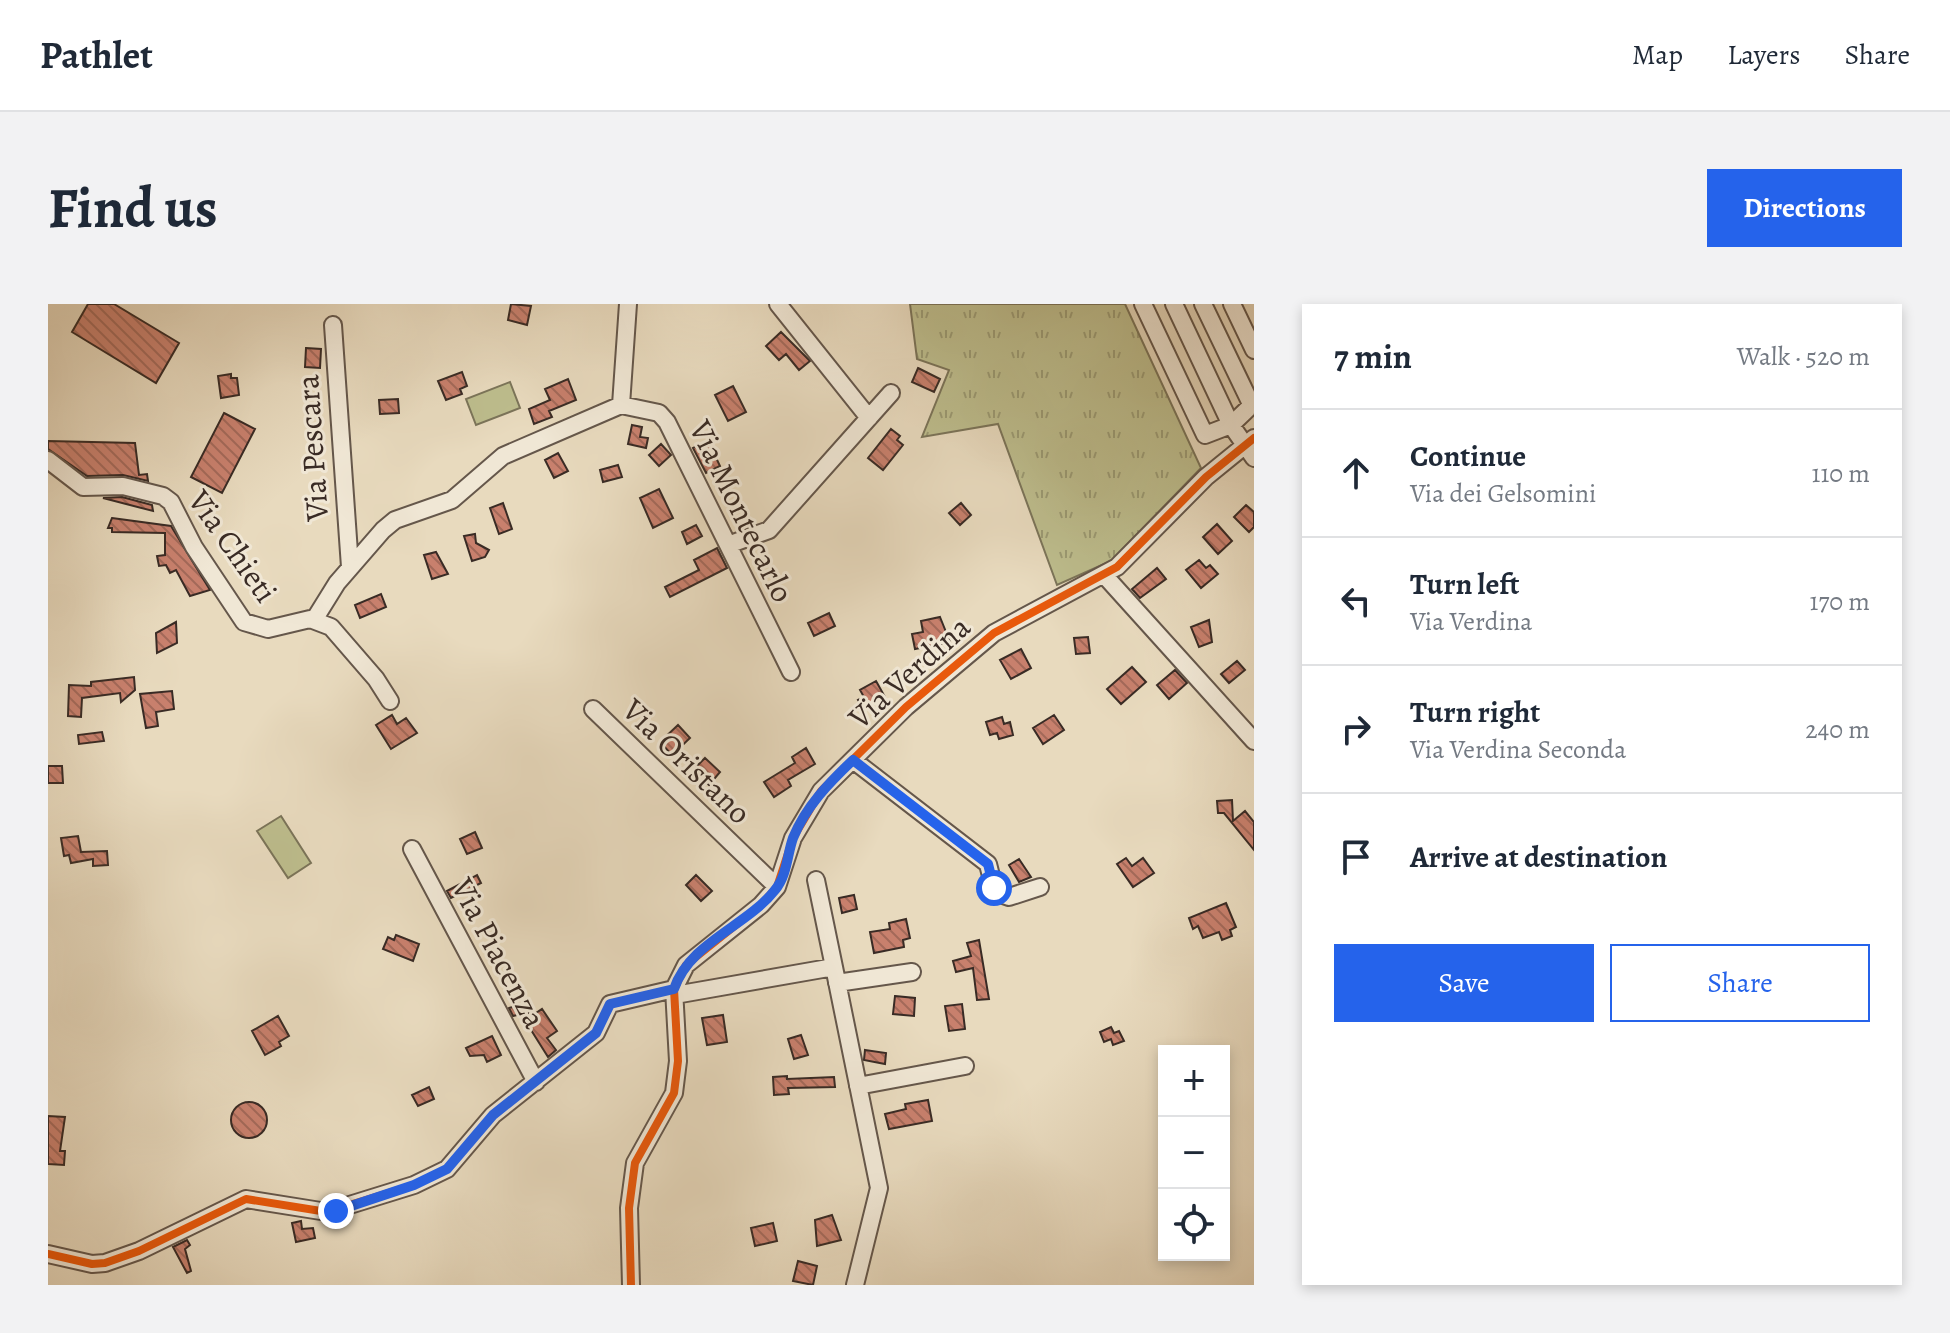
<!DOCTYPE html>
<meta charset="utf-8">
<style>
body{margin:0;font-family:Alegreya,serif;background:#f2f2f3;color:#1f2937}
.controls{position:absolute;right:24px;bottom:24px;display:grid;overflow:hidden;border-radius:0px;box-shadow:0 4px 12px #0003}
.controls button{width:72px;height:72px;display:grid;place-items:center;padding:0;border:0;border-bottom:2px solid #e0e1e3;background:#fff;color:#1f2937;font:40px sans-serif}
.stop{position:absolute;width:24px;height:24px;margin:-18px;border:6px solid #2563eb;border-radius:50%;background:#fff}
.stop.end{background:#2563eb;border-color:#fff;box-shadow:0 2px 8px #0008}
.list{margin:0;padding:0;list-style:none}
h2{display:flex;justify-content:space-between;align-items:center;height:104px;margin:0;padding:0 32px;font-size:34px}
h2 small{font-size:26px;font-weight:400;color:#747a83}
.list li{display:grid;grid-template-columns:52px 1fr auto;gap:24px;align-items:center;box-sizing:border-box;height:128px;padding:0 32px;border-top:2px solid #e0e1e3}
.list b{display:block;font-size:30px;white-space:nowrap}
.list p{margin:0;font-size:26px;white-space:nowrap;color:#747a83}
.list em{font-size:26px;font-style:normal;color:#747a83}
.actions{display:flex;gap:16px;padding:24px 32px}
.actions a{flex:1;padding:18px 0;border:2px solid #2563eb;border-radius:0px;text-align:center;font-size:28px;color:#2563eb}
.actions .main{background:#2563eb;color:#fff}
.icon{flex:none;width:44px;height:44px;fill:none;stroke:currentColor;stroke-width:2;stroke-linecap:round;stroke-linejoin:round}
.map{position:relative;flex:none;width:1206px;height:981px;overflow:hidden;border-radius:0px}
header{display:flex;align-items:center;gap:48px;box-sizing:border-box;height:112px;padding:0 40px;background:#fff;border-bottom:2px solid #e0e1e3}
header strong{font-size:38px}
nav{display:flex;gap:44px;margin-inline-start:auto;font-size:28px}
.intro{display:flex;align-items:center;justify-content:space-between;box-sizing:border-box;height:192px;padding:0 48px}
h1{margin:0;font-size:56px}
.button{padding:20px 36px;border-radius:0px;background:#2563eb;color:#fff;font-size:28px;font-weight:700}
main{display:flex;gap:48px;padding:0 48px}
aside{flex:1;background:#fff;border-radius:0px;box-shadow:0 4px 12px #0003}
.map>svg:first-child{display:block}
.grass{fill:url(#grass-tufts);stroke:#7b7459;stroke-width:2}
.pitch{fill:#bdbd8d;stroke:#7b7459;stroke-width:2}
.building{fill:url(#building-back-hatch);stroke:#392b25;stroke-width:2}
.lines{fill:none;stroke-linecap:round;stroke-linejoin:round}
.minor-casing{stroke:#65574b;stroke-width:20}
.minor{stroke:#f0e7d5;stroke-width:16}
.cycleway-casing{stroke:#f0e7d5;stroke-width:13}
.cycleway{stroke:#e8590c;stroke-width:8}
.route{stroke:#2563eb;stroke-width:10}
.labels{text-anchor:middle;stroke-width:6;stroke-linejoin:round;paint-order:stroke}
.street-label{font-size:32px;fill:#392b25;stroke:#f0e7d5}
</style>
<header>
<strong>Pathlet</strong>
<nav><a>Map</a><a>Layers</a><a>Share</a></nav>
</header>
<div class="intro"><h1>Find us</h1><a class="button">Directions</a></div>
<main>
<div class="map">
<svg width="1206" height="981" viewBox="0 0 1206 981">
<defs>
<pattern id="grass-tufts" width="24" height="20" patternUnits="userSpaceOnUse" patternTransform="scale(2)"><rect width="24" height="20" fill="#bdbd8d"/><path d="M3 7l-1-3M5 7V3M7 7l1-3M15 17l-1-3M17 17v-4M19 17l1-3" fill="none" stroke="#9b9a73"/></pattern>
<pattern id="building-back-hatch" width="6" height="6" patternUnits="userSpaceOnUse" patternTransform="scale(2)"><rect width="6" height="6" fill="#c8806d"/><path d="M-1 5l2 2M0 0l6 6M5-1l2 2" fill="none" stroke="#a36959"/></pattern>
</defs>
<rect width="100%" height="100%" fill="#e8dabe"/>
<filter id="stains"><feTurbulence type="fractalNoise" baseFrequency=".0025" numOctaves="4"/><feColorMatrix values="0 0 0 0 .2 0 0 0 0 .09 0 0 0 0 .02 0 0 0 .5 -.17"/></filter>
<radialGradient id="worn" r=".72"><stop offset=".6" stop-color="#630" stop-opacity="0"/><stop offset="1" stop-color="#630" stop-opacity=".3"/></radialGradient>
<path class="grass" d="M 862,0 L 1077,0 L 1153,164 L 1063,257 L 1009,281 L 950,120 L 874,133 L 901,66 L 869,55 Z"/>
<path class="pitch" d="M 462,78 L 472,104 L 428,121 L 418,95 Z
M 233,512 L 263,559 L 240,574 L 209,527 Z"/>
<path class="building" d="M 40,0 L 66,0 L 131,39 L 108,79 L 24,28 Z
M 463,0 L 483,2 L 479,21 L 460,16 Z
M 733,28 L 762,57 L 751,66 L 738,50 L 731,56 L 718,42 Z
M 258,44 L 273,45 L 272,64 L 257,63 Z
M 870,64 L 892,75 L 886,88 L 864,78 Z
M 414,68 L 419,82 L 412,85 L 414,90 L 398,96 L 390,77 Z
M 183,70 L 183,74 L 189,74 L 191,91 L 173,94 L 170,72 Z
M 520,75 L 528,96 L 501,107 L 504,113 L 486,120 L 481,105 L 502,96 L 497,85 Z
M 685,82 L 698,108 L 680,117 L 667,91 Z
M 350,95 L 351,109 L 332,110 L 331,96 Z
M 176,109 L 207,125 L 174,189 L 143,173 Z
M 584,121 L 594,123 L 592,133 L 600,134 L 598,144 L 580,140 Z
M 843,125 L 852,132 L 849,136 L 855,141 L 835,166 L 820,154 Z
M 0,137 L 87,139 L 91,171 L 99,170 L 100,177 L 75,171 L 39,172 L 0,145 Z
M 660,137 L 672,162 L 658,169 L 645,144 Z
M 613,140 L 623,151 L 611,162 L 601,151 Z
M 510,149 L 520,167 L 506,174 L 497,156 Z
M 570,161 L 574,173 L 555,178 L 552,166 Z
M 611,185 L 625,214 L 605,224 L 592,194 Z
M 74,193 L 104,201 L 105,207 L 55,194 Z
M 455,199 L 464,225 L 451,230 L 442,204 Z
M 913,199 L 923,211 L 912,221 L 901,209 Z
M 1198,201 L 1206,208 L 1206,223 L 1201,228 L 1186,213 Z
M 64,214 L 123,222 L 162,286 L 142,292 L 128,266 L 122,269 L 118,261 L 111,262 L 109,252 L 117,251 L 117,229 L 64,228 L 64,224 L 60,224 Z
M 1169,220 L 1184,237 L 1170,250 L 1155,233 Z
M 648,221 L 654,232 L 639,240 L 634,228 Z
M 427,230 L 428,239 L 441,246 L 437,253 L 424,257 L 416,232 Z
M 669,244 L 679,264 L 622,293 L 617,283 L 651,266 L 646,256 Z
M 388,248 L 400,270 L 384,275 L 376,251 Z
M 1151,256 L 1158,264 L 1162,261 L 1170,270 L 1153,284 L 1138,266 Z
M 1109,264 L 1118,275 L 1092,294 L 1084,285 Z
M 333,290 L 338,303 L 312,314 L 307,301 Z
M 781,309 L 787,322 L 766,332 L 760,319 Z
M 892,313 L 902,338 L 867,345 L 864,330 L 875,328 L 873,317 Z
M 1161,316 L 1164,338 L 1151,343 L 1143,323 Z
M 128,318 L 129,339 L 109,349 L 108,329 Z
M 1040,333 L 1042,349 L 1028,350 L 1026,334 Z
M 973,345 L 983,364 L 963,375 L 952,356 Z
M 1189,357 L 1197,366 L 1181,379 L 1173,370 Z
M 1084,363 L 1098,378 L 1073,400 L 1059,385 Z
M 1127,366 L 1139,379 L 1121,395 L 1109,381 Z
M 86,373 L 87,386 L 73,398 L 72,389 L 34,394 L 33,413 L 20,412 L 21,381 L 43,382 L 43,378 Z
M 828,377 L 837,393 L 815,405 L 810,396 L 816,393 L 812,386 Z
M 124,387 L 126,405 L 108,408 L 110,422 L 98,424 L 92,390 Z
M 344,411 L 349,420 L 358,414 L 369,429 L 343,445 L 328,421 Z
M 1006,411 L 1016,426 L 995,440 L 985,424 Z
M 954,413 L 956,420 L 962,418 L 965,431 L 951,435 L 949,429 L 942,431 L 938,418 Z
M 630,421 L 642,434 L 624,451 L 612,438 Z
M 54,428 L 56,437 L 31,440 L 30,431 Z
M 758,444 L 767,460 L 740,476 L 743,482 L 726,493 L 716,478 L 747,459 L 744,453 Z
M 657,454 L 672,468 L 661,481 L 645,466 Z
M 0,462 L 14,462 L 15,479 L 0,479 Z
M 1184,496 L 1185,517 L 1197,507 L 1206,518 L 1206,546 L 1176,509 L 1170,509 L 1169,497 Z
M 427,528 L 434,544 L 419,550 L 412,535 Z
M 30,532 L 33,548 L 59,547 L 60,561 L 45,562 L 45,555 L 23,559 L 21,551 L 16,552 L 13,534 Z
M 1078,554 L 1084,562 L 1095,554 L 1106,569 L 1085,583 L 1069,560 Z
M 971,555 L 983,573 L 971,578 L 961,561 Z
M 429,571 L 433,579 L 403,594 L 399,587 Z
M 648,571 L 664,587 L 653,597 L 638,581 Z
M 806,591 L 809,605 L 794,609 L 791,594 Z
M 1178,599 L 1188,623 L 1182,626 L 1184,632 L 1174,636 L 1171,628 L 1155,634 L 1150,622 L 1145,625 L 1141,614 Z
M 858,615 L 862,634 L 855,636 L 856,643 L 826,649 L 822,628 L 842,625 L 841,619 Z
M 348,631 L 371,640 L 365,657 L 335,645 L 340,633 L 346,636 Z
M 931,636 L 941,695 L 929,696 L 925,664 L 908,668 L 905,657 L 923,652 L 919,639 Z
M 847,692 L 867,694 L 866,712 L 845,710 Z
M 478,699 L 482,713 L 494,705 L 509,727 L 499,734 L 508,746 L 500,753 L 473,710 L 465,712 L 461,704 Z
M 914,700 L 917,725 L 901,727 L 897,702 Z
M 675,711 L 679,738 L 659,741 L 654,714 Z
M 230,712 L 241,732 L 231,738 L 233,742 L 217,751 L 204,727 Z
M 1063,723 L 1066,729 L 1071,727 L 1076,737 L 1065,741 L 1063,735 L 1056,738 L 1052,728 Z
M 753,731 L 760,751 L 746,755 L 740,735 Z
M 444,732 L 453,751 L 439,758 L 436,751 L 422,752 L 418,744 Z
M 817,746 L 838,749 L 837,760 L 816,756 Z
M 739,772 L 739,775 L 786,773 L 787,783 L 740,784 L 741,790 L 726,791 L 725,773 Z
M 381,783 L 386,795 L 370,802 L 364,791 Z
M 880,796 L 884,817 L 841,825 L 837,810 L 858,805 L 857,800 Z
M183 816a18 18 0 1 1 36 0a18 18 0 1 1-36 0Z
M 0,812 L 17,813 L 12,847 L 17,847 L 16,861 L 0,860 Z
M 784,911 L 793,936 L 769,942 L 767,916 Z
M 253,917 L 254,925 L 265,924 L 267,934 L 248,938 L 244,919 Z
M 725,919 L 729,937 L 707,942 L 703,924 Z
M 139,936 L 142,941 L 137,945 L 143,967 L 139,969 L 125,943 Z
M 750,957 L 769,962 L 765,981 L 745,977 Z"/>
<g class="lines">
<defs>
<path id="minor" d="M 730,0 L 821,114
M 1095,0 L 1157,131 L 1183,121 L 1206,99
M 1126,0 L 1183,121 L 1206,154
M 1155,0 L 1204,102
M 1184,0 L 1206,46
M 285,21 L 302,263
M 573,101 L 580,0
M 0,156 L 35,183 L 75,182 L 115,192 L 123,198 L 146,243 L 196,318 L 220,325 L 262,315 L 283,323 L 328,375 L 342,397
M 680,241 L 721,226 L 843,89
M 1057,272 L 1206,437
M 266,316 L 289,279 L 335,226 L 347,216 L 404,196 L 455,152 L 573,101 L 611,109 L 619,118 L 743,368
M 545,405 L 729,583
M 805,456 L 940,560 L 947,588 L 961,593 L 992,583
M 364,545 L 488,778
M 768,576 L 786,663
M 789,679 L 864,668
M 627,691 L 786,663 L 831,884 L 807,981
M 810,782 L 917,762
M 0,950 L 44,960 L 57,959 L 91,947 L 198,895 L 279,908 L 366,881 L 399,865 L 445,811 L 548,729 L 562,700 L 626,685
M 583,981 L 581,904 L 587,859 L 626,789 L 630,757 L 626,685 L 638,661 L 713,601 L 729,583 L 745,534 L 773,487 L 858,403 L 946,329 L 1069,263 L 1158,173 L 1206,134"/>
</defs>
<use href="#minor" class="minor-casing"/>
<use href="#minor" class="minor"/>
<defs>
<path id="cycleway" d="M 0,950 L 44,960 L 57,959 L 91,947 L 198,895 L 279,908 L 366,881 L 399,865 L 445,811 L 548,729 L 562,700 L 626,685
M 583,981 L 581,904 L 587,859 L 626,789 L 630,757 L 626,685 L 638,661 L 713,601 L 729,583 L 745,534 L 773,487 L 858,403 L 946,329 L 1069,263 L 1158,173 L 1206,134"/>
</defs>
<use href="#cycleway" class="cycleway-casing"/>
<use href="#cycleway" class="cycleway"/>
</g>
<g class="lines">
<path class="route" d="M 288,907 L 366,881 L 399,865 L 445,811 L 548,729 L 562,700 L 626,685 C 642,638 698,623 727,586 C 739,572 739,551 745,534 C 758,502 781,479 805,456 L 940,560 L 946,584"/>
</g>
<g class="labels">
<g class="street-label">
<text transform="translate(264 144) rotate(-94)" y="11">Via Pescara</text>
<text transform="translate(694 207) rotate(64)" y="11">Via Montecarlo</text>
<text transform="translate(185 242) rotate(55)" y="11">Via Chieti</text>
<text transform="translate(861 368) rotate(-42)" y="11">Via Verdina</text>
<text transform="translate(639 457) rotate(44)" y="11">Via Oristano</text>
<text transform="translate(451 649) rotate(62)" y="11">Via Piacenza</text>
</g>
</g>
<rect width="100%" height="100%" filter="url(#stains)"/>
<rect width="100%" height="100%" fill="url(#worn)"/>
</svg>
<div class="controls">
<button>+</button>
<button>−</button>
<button><svg class="icon" aria-label="locate" viewBox="0 0 24 24"><circle cx="12" cy="12" r="6"/><path d="M12 2v4M12 18v4M2 12h4M18 12h4"/></svg></button>
</div>
<div class="stop" style="left:946px;top:584px"></div>
<div class="stop end" style="left:288px;top:907px"></div>
</div>
<aside>
<h2>7 min<small>Walk · 520 m</small></h2>
<ul class="list">
<li><svg class="icon" aria-label="ahead" viewBox="0 0 24 24"><path d="M12 20V5M6 11l6-6 6 6"/></svg><div><b>Continue</b><p>Via dei Gelsomini</p></div><em>110 m</em></li>
<li><svg class="icon" aria-label="left" viewBox="0 0 24 24"><path d="M17 20v-9H6M10 6l-5 5 5 5"/></svg><div><b>Turn left</b><p>Via Verdina</p></div><em>170 m</em></li>
<li><svg class="icon" aria-label="right" viewBox="0 0 24 24"><path d="M7 20v-9h11M14 6l5 5-5 5"/></svg><div><b>Turn right</b><p>Via Verdina Seconda</p></div><em>240 m</em></li>
<li><svg class="icon" aria-label="arrive" viewBox="0 0 24 24"><path d="M6 21V4h12l-3 4 3 4H6"/></svg><div><b>Arrive at destination</b></div></li>
</ul>
<div class="actions"><a class="main">Save</a><a>Share</a></div>
</aside>
</main>
